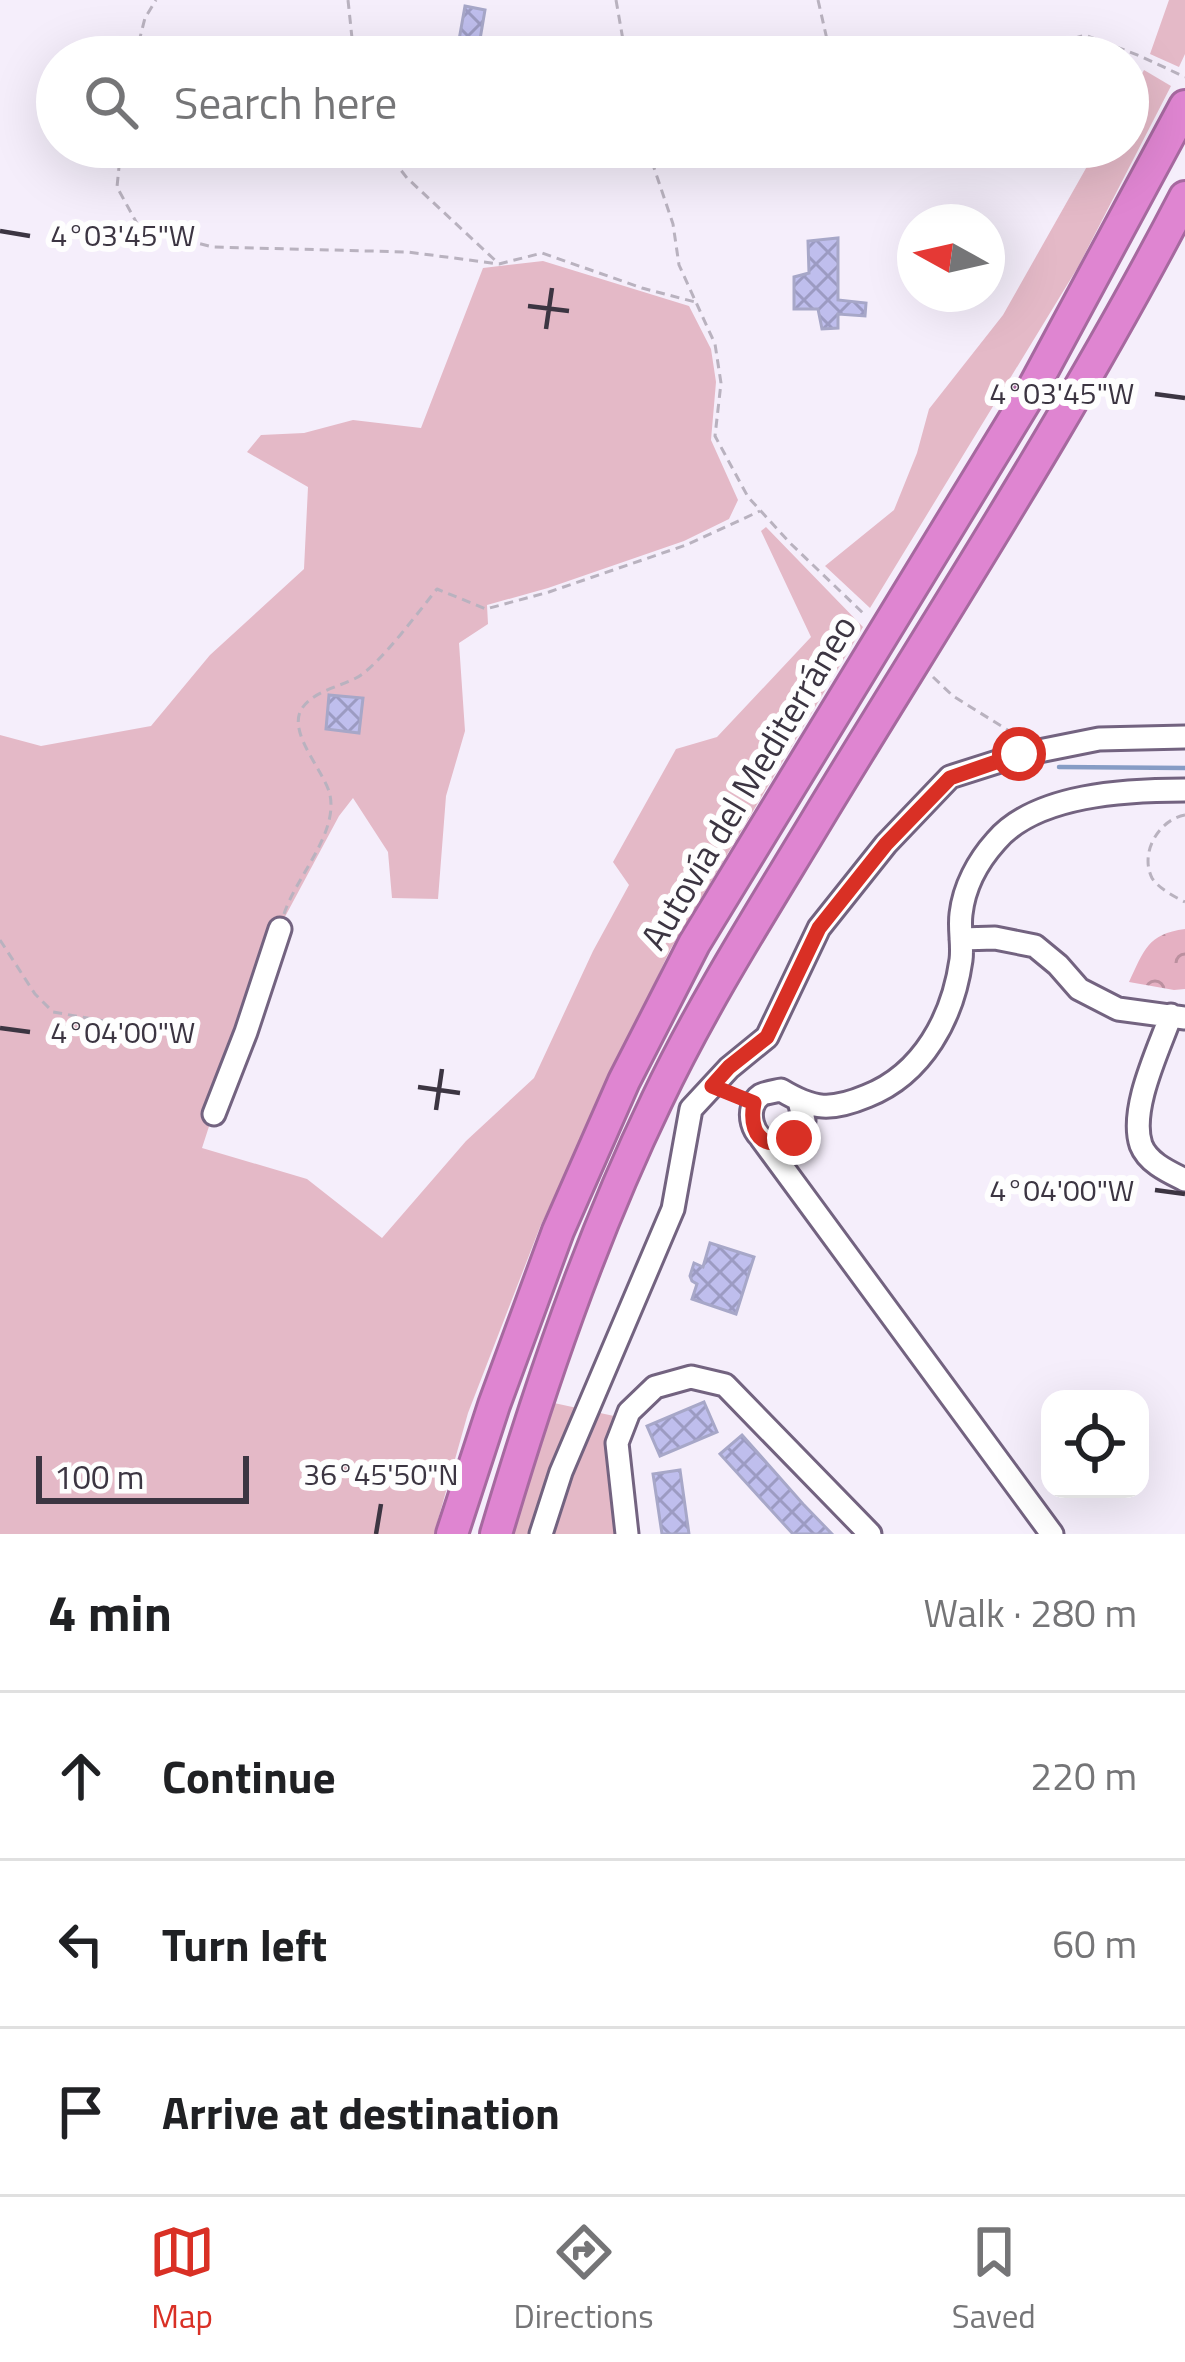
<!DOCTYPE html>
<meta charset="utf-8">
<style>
body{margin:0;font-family:"Titillium Web",sans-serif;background:#f6f6f6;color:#202124}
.controls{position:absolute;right:36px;bottom:36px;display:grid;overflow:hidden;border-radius:24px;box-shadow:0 12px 48px #0002}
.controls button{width:108px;height:108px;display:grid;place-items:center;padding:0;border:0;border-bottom:3px solid #e0e0e0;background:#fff;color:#202124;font:60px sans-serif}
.compass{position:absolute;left:897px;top:204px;width:108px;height:108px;border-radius:50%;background:#fff;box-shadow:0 12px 48px #0002;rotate:278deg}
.scale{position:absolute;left:36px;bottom:30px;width:213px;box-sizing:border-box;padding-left:12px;border:6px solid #3c3542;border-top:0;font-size:33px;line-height:42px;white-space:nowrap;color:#3c3542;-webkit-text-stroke:9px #fefefe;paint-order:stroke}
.stop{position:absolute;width:36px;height:36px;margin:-27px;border:9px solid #d93025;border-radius:50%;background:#fff}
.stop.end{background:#d93025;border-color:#fff;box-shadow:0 3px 12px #0008}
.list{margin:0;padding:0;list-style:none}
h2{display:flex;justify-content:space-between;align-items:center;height:156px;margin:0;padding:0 48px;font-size:51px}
h2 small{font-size:39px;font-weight:400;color:#757577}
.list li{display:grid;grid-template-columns:78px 1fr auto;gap:36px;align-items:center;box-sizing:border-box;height:168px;padding:0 48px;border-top:3px solid #e0e0e0}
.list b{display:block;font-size:45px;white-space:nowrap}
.list em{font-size:39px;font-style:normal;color:#757577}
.icon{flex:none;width:66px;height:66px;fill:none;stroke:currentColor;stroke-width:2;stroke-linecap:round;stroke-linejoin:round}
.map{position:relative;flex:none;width:1185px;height:1534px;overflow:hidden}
.search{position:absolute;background:#fff;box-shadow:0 12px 48px #0002;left:36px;right:36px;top:36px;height:132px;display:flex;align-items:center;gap:30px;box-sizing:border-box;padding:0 42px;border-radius:66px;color:#757577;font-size:45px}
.sheet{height:660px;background:#fff}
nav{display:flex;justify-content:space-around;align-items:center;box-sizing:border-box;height:168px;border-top:3px solid #e0e0e0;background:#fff;font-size:33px;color:#757577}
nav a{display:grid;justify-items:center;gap:6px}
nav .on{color:#d93025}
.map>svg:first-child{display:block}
.grass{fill:#e4b9c7}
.forest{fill:url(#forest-crowns)}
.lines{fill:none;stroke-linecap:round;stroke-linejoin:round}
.stream{stroke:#869cc5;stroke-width:4.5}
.building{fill:url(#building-cross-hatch);stroke:#a7a7c8;stroke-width:3}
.minor-casing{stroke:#736380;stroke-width:27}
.highway-casing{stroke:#a6699f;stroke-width:36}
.path{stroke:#b9b2bf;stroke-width:3;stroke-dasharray:9 6;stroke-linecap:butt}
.minor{stroke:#fff;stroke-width:21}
.highway{stroke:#df85d1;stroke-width:30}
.route{stroke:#d93025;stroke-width:15}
.ticks{fill:none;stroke:#3c3542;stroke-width:4.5}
.labels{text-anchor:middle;stroke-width:12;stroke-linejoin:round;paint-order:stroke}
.street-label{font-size:36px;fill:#3c3542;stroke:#fefefe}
.ticks-label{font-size:30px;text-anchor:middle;fill:#3c3542;stroke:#fefefe;stroke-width:12;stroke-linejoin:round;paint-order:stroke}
</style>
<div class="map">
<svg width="1185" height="1534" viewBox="0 0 1185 1534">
<defs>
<pattern id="forest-crowns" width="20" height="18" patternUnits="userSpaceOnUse" patternTransform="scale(3)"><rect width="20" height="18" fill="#e5b0c2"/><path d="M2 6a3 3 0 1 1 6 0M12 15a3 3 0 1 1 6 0" fill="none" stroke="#bb909f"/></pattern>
<pattern id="building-cross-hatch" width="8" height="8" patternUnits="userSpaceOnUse" patternTransform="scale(3)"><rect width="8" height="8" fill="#bfbeed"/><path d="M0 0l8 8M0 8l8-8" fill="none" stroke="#9c9bc2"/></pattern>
</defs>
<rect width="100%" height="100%" fill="#f5eefb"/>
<path class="grass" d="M 1169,0 L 1185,0 L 1185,54 L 1179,67 L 1150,54 Z
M 1144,70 L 1171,86 L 1078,267 L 870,608 L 825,566 L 894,510 L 917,453 L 929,409 L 1003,315 L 1098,147 L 1128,147 L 1128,100 Z
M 543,261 L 689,306 L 711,349 L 716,382 L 711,440 L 738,500 L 729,519 L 684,541 L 548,588 L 487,605 L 488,624 L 459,643 L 465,731 L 446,796 L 438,899 L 392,898 L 388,852 L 353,798 L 339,816 L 265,954 L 202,1148 L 307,1179 L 382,1238 L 466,1141 L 534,1078 L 593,951 L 629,885 L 613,862 L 676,749 L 717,737 L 811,637 L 761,531 L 766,527 L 863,627 L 670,950 L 540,1227 L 468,1413 L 434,1534 L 0,1534 L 0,735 L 41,746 L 151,726 L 210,655 L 304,569 L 308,487 L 247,452 L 261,435 L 304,433 L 353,420 L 421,428 L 483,268 Z
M 554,1403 L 614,1416 L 605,1443 L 616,1534 L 510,1534 Z"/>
<path class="forest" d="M 1185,929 L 1185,989 L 1174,990 L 1129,982 C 1144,951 1147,934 1185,929 Z"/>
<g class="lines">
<path class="stream" d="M 1059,767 L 1185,768"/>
</g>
<path class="building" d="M 465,6 L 485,10 L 477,57 L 456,57 Z
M 838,238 L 838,300 L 866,303 L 865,316 L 838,314 L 838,328 L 822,329 L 818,309 L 794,309 L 794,277 L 809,273 L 808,241 Z
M 329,695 L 363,698 L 359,733 L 326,729 Z
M 710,1243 L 754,1257 L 736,1314 L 692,1299 L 697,1284 L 692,1281 L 690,1276 L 694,1263 L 703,1267 Z
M 704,1402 L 717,1432 L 660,1456 L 647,1426 Z
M 742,1435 L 803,1504 L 832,1534 L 793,1534 L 720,1454 Z
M 680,1470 L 689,1534 L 662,1534 L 653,1474 Z"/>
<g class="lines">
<defs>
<path id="minor" d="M 961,939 L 995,938 L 1035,946 L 1058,965 L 1079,989 L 1118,1009 L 1185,1018
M 1171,1015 C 1159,1049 1129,1109 1141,1145 C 1148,1163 1169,1172 1185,1180
M 799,1101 L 804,1121 L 794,1138 C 787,1140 780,1144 774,1143 C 752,1142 743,1107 761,1095 C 764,1093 777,1091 781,1090 C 814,1110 831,1111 867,1096 C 923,1074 953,1017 961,960 C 963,945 959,929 961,914 C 964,887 978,861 996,841 C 1036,794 1127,790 1185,790
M 214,1114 L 246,1032 L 280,929
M 761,1138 L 1052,1534
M 541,1534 L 561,1472 L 673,1209 L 691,1109 L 729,1068 L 767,1037 L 819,928 L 886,844 L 950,777 L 1019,755 L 1099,739 L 1185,737
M 627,1534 L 617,1443 L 629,1412 L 655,1387 L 691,1377 L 725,1385 L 870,1534"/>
<path id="highway" d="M 452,1534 L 494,1405 L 558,1231 L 624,1081 L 694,944 L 1032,390 L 1185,106
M 496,1534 C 540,1386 590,1239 657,1100 C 705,999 767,903 824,808 C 947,606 1076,407 1185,197"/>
</defs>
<use href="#minor" class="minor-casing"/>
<use href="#highway" class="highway-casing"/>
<path class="path" d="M 348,0 L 354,57
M 616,0 L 626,57
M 818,0 L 831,57
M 135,57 L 145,18 L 156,0
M 1033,57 L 1055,44 L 1085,35 L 1140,56 L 1185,77
M 121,147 L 117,187 L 140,229 L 213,247 L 408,252 L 499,264 L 542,253 L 642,288 L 695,302
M 383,147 L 407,178 L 498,263
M 647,147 L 673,224 L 679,265 L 715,344 L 721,383 L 715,436 L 748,497 L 790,543 L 864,614
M 933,677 L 953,696 L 1019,737
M 1185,815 C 1160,819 1139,852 1152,878 C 1158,888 1175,897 1185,902
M 284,914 C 296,877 338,834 330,795 C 325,772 288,734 301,710 C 311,692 339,687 356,678 C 378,667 419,611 437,589 L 486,609 L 549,592 L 686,545 L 760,511
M 0,940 L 35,994 L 53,1012 L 127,1025"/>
<use href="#minor" class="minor"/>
<use href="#highway" class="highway"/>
</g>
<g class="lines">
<path class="route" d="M 794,1138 C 787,1140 780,1144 774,1143 C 752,1142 751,1118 754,1103 L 712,1086 L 729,1067 L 767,1037 L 819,928 L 886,844 L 950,778 L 1019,754"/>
</g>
<path class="ticks" d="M 0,231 L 30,236M 528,306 L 569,311M 546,329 L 552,288M 1155,394 L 1185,398M 0,1028 L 30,1032M 418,1087 L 460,1093M 436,1110 L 442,1069M 1155,1190 L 1185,1194M 376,1534 L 381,1504"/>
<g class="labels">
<g class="street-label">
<text transform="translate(748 782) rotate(-59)" y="13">Autovía del Mediterráneo</text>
</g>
</g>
<g class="ticks-label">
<text x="123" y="246">4°03'45"W</text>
<text x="1062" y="404">4°03'45"W</text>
<text x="123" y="1043">4°04'00"W</text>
<text x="1062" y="1201">4°04'00"W</text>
<text x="381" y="1485">36°45'50"N</text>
</g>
</svg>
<div class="controls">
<button><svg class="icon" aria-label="locate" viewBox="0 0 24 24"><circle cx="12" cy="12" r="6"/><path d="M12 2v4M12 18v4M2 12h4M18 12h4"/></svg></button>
</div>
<svg class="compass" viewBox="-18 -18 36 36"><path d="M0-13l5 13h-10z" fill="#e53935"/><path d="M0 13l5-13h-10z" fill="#757577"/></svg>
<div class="scale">100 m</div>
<div class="stop" style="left:1019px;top:754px"></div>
<div class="stop end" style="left:794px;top:1138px"></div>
<div class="search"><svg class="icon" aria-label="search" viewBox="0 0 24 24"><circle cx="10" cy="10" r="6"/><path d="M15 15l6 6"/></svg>Search here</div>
</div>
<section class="sheet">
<h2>4 min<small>Walk · 280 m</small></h2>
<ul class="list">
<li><svg class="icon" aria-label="ahead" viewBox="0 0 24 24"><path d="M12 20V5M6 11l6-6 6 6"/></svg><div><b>Continue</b></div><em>220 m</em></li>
<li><svg class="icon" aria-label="left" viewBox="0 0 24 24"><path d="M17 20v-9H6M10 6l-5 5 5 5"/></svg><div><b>Turn left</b></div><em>60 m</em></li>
<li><svg class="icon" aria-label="arrive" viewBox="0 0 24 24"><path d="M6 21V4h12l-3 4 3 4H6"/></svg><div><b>Arrive at destination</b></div></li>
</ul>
</section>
<nav>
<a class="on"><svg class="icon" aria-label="map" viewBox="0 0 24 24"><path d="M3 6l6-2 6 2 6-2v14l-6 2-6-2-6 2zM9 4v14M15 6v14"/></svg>Map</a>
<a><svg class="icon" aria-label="directions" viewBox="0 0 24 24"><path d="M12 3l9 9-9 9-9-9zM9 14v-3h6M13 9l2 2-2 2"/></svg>Directions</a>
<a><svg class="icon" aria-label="saved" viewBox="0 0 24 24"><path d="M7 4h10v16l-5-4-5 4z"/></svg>Saved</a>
</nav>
